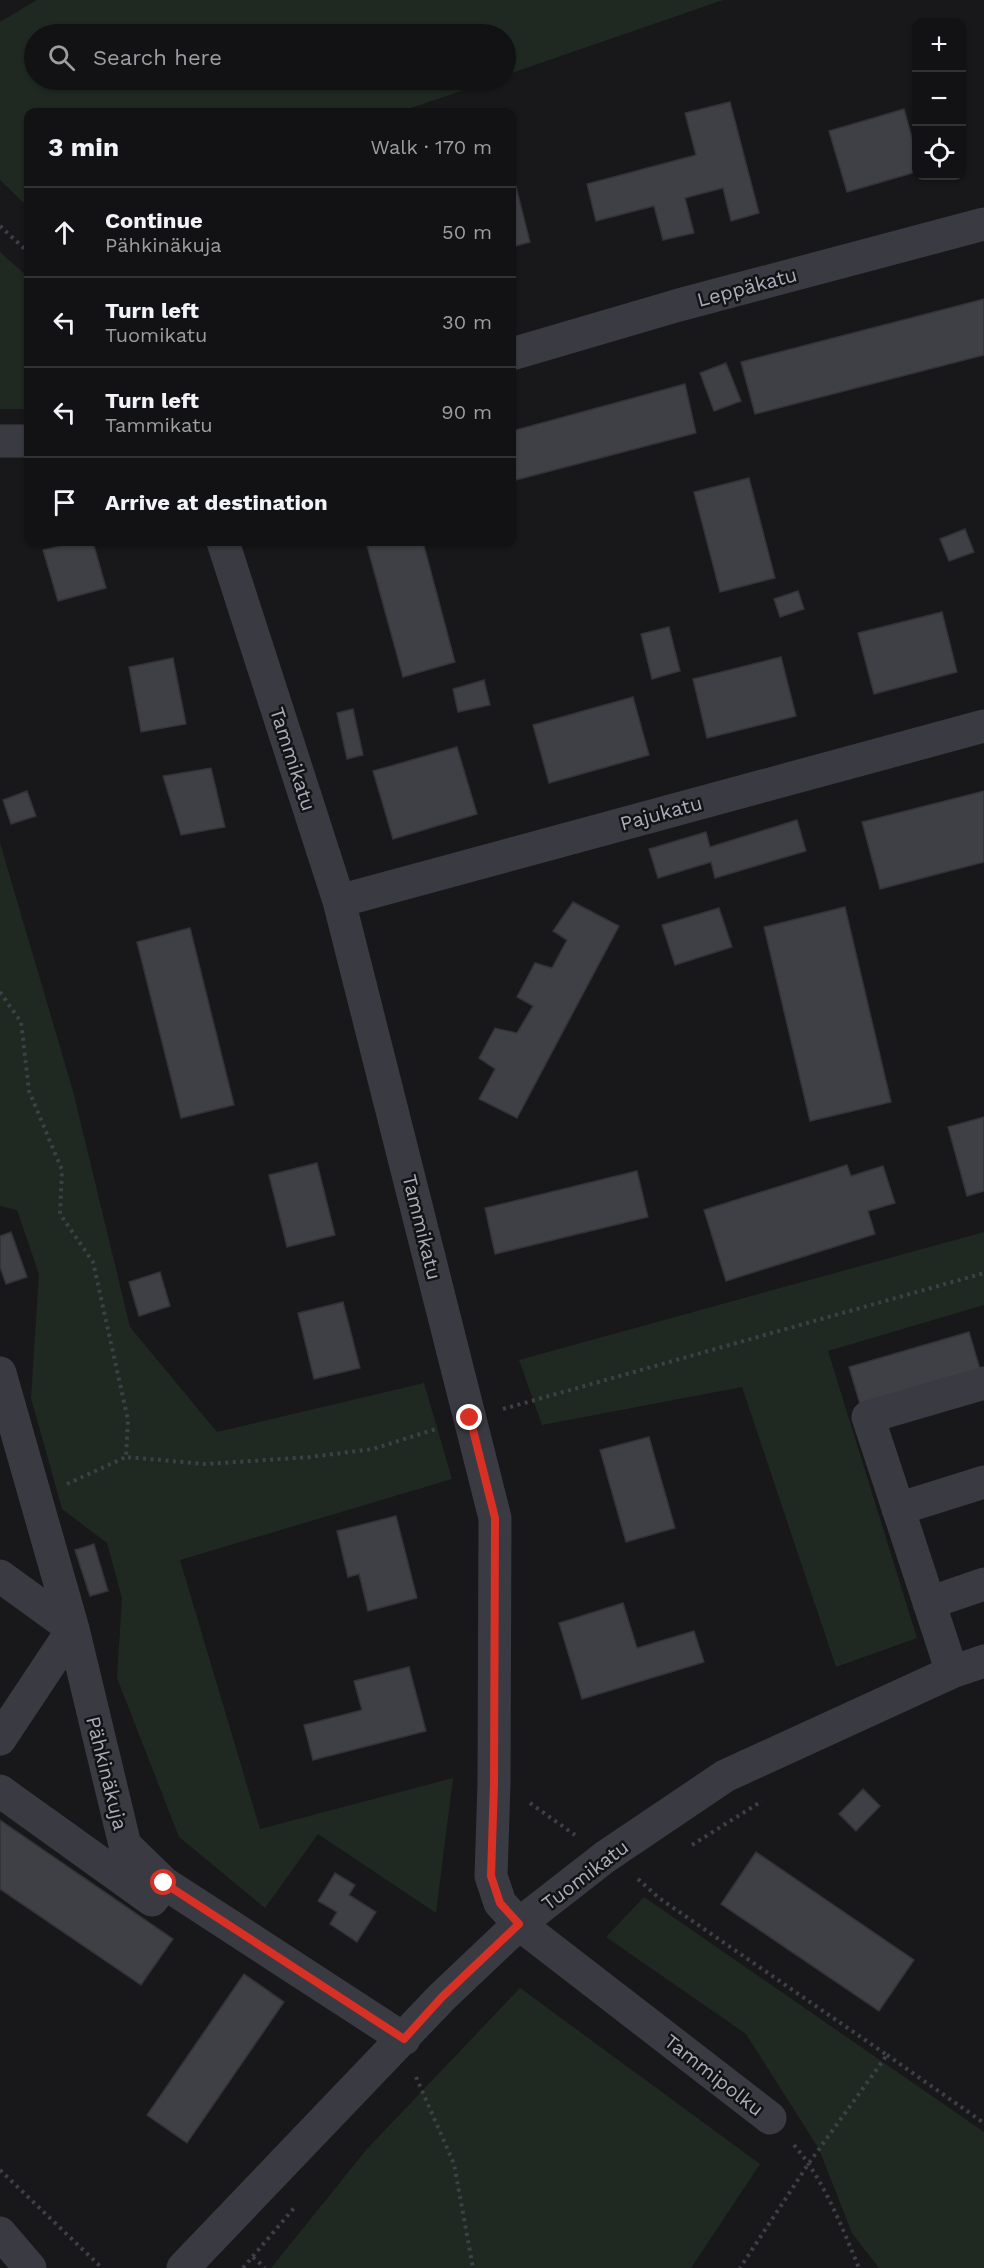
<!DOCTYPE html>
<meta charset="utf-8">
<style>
body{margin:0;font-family:"Work Sans",sans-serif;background:#1b1b1d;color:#f1f3f6}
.controls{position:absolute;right:18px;top:18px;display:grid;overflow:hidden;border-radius:12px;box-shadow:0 2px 4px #0004}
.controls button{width:54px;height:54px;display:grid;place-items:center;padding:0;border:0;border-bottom:2px solid #313234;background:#121214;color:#f1f3f6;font:30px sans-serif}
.stop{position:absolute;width:18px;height:18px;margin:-14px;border:4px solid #d93025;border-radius:50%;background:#fff}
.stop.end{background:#d93025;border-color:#fff;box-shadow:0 2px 6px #0008}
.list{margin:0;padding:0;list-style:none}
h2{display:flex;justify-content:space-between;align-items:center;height:78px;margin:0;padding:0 24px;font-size:26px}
h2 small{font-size:20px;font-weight:400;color:#9c9ea0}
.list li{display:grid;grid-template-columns:39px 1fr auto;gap:18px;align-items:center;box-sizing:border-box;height:90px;padding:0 24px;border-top:2px solid #313234}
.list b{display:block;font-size:22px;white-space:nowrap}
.list p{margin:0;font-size:20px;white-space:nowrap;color:#9c9ea0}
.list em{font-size:20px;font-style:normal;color:#9c9ea0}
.icon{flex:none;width:33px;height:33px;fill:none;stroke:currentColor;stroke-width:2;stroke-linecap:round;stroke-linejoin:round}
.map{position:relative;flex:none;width:984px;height:2268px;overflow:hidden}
.search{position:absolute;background:#121214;box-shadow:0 2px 4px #0004;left:24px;top:24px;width:492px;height:66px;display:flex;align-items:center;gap:15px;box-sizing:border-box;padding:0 21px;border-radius:33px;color:#9c9ea0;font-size:22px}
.panel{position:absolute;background:#121214;box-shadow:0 2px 4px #0004;left:24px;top:108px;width:492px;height:438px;border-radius:12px}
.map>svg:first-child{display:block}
.green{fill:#1f2921}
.building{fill:#3f4045;stroke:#323237;stroke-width:1.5}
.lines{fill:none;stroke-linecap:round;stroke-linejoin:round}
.path{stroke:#3e4047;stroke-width:4;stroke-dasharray:3 4.5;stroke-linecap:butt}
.minor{stroke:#3a3b42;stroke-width:33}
.route{stroke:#d93025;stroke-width:8}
.labels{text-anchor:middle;stroke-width:5;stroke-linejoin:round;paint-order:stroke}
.street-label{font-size:20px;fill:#a9adbb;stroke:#131315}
</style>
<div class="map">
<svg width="984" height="2268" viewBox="0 0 984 2268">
<rect width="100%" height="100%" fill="#18181a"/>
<path class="green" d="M 37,0 L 723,0 L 506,75 L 506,34 L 34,34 L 34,80 L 494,80 L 399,112 L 28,112 L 28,207 L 0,180 L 0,22 Z
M 0,252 L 28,277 L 28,409 L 0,409 Z
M 0,843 L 73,1091 L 130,1327 L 217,1432 L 424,1383 L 452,1479 L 180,1560 L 260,1829 L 453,1778 L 436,1913 L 318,1834 L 265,1908 L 179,1837 L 117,1678 L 122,1598 L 107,1543 L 62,1509 L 31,1398 L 39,1274 L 17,1210 L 0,1206 Z
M 984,1232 L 984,1305 L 828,1351 L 917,1638 L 836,1667 L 742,1387 L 542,1425 L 519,1360 Z
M 644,1897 L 984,2132 L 984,2268 L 879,2268 L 852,2233 L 819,2149 L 746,2034 L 606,1937 Z
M 520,1988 L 760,2164 L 691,2268 L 271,2268 L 367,2149 Z"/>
<path class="building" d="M 730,102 L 759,213 L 731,221 L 723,188 L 685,198 L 694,233 L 663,240 L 654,206 L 596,221 L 587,184 L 696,155 L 685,113 Z
M 904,109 L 916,152 L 916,172 L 847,192 L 829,131 Z
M 512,171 L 530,242 L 512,247 Z
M 984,299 L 984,355 L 755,414 L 741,362 Z
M 726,363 L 741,401 L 714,411 L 700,373 Z
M 685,384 L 696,433 L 512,481 L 512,431 Z
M 749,478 L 775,578 L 720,592 L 694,492 Z
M 965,529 L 974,552 L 949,561 L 940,539 Z
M 76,542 L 93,542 L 106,588 L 58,601 L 43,550 Z
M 366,542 L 423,542 L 455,662 L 403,677 Z
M 798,591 L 804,609 L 780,617 L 774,599 Z
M 942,612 L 957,672 L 874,694 L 858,633 Z
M 669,627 L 680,671 L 652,679 L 641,634 Z
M 781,657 L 796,716 L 707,738 L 693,679 Z
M 173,658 L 186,724 L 141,732 L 129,667 Z
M 484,680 L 490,705 L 458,712 L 453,689 Z
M 633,697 L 649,755 L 549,783 L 533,725 Z
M 353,709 L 363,755 L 347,759 L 337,713 Z
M 457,747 L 477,814 L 393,839 L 373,771 Z
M 211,768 L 225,827 L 181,835 L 163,776 Z
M 27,791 L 36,816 L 11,824 L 3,800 Z
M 984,791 L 984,862 L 880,889 L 862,822 Z
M 797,820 L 806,851 L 715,878 L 711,862 L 658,878 L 649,849 L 706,832 L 710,847 Z
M 573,902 L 619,926 L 517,1118 L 479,1099 L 495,1069 L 479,1058 L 495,1028 L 517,1033 L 533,1006 L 517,997 L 535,963 L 552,968 L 567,940 L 553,931 Z
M 845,907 L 891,1102 L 810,1121 L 764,927 Z
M 719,908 L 732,947 L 675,965 L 662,925 Z
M 190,928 L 234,1105 L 181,1118 L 137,942 Z
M 984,1117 L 984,1191 L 967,1196 L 948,1127 Z
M 317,1163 L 335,1235 L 287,1247 L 269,1175 Z
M 847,1165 L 851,1176 L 883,1166 L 895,1203 L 868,1211 L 875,1234 L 726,1281 L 704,1210 Z
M 637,1171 L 648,1217 L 495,1254 L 485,1208 Z
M 11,1232 L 27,1277 L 6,1284 L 0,1267 L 0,1236 Z
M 160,1272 L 170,1306 L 139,1316 L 129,1282 Z
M 343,1302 L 360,1368 L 314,1379 L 298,1313 Z
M 969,1332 L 980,1369 L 860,1404 L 849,1367 Z
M 649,1437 L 675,1528 L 626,1542 L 600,1450 Z
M 396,1516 L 417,1598 L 368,1611 L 359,1574 L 348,1577 L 337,1531 Z
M 94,1544 L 108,1591 L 90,1596 L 75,1550 Z
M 623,1603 L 637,1648 L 694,1631 L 704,1662 L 582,1699 L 559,1623 Z
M 409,1667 L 426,1731 L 313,1760 L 304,1725 L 362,1710 L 354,1681 Z
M 863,1789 L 880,1806 L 856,1831 L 839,1814 Z
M 0,1820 L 173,1939 L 141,1985 L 0,1889 Z
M 756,1852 L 914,1960 L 879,2011 L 721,1904 Z
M 335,1873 L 355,1885 L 349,1895 L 376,1912 L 357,1942 L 330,1924 L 337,1912 L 318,1901 Z
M 244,1974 L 284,2002 L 187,2143 L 147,2115 Z"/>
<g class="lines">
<path class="path" d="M 0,226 L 28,252
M 0,992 L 21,1022 L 29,1091 L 62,1170 L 60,1214 L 93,1262 L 128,1420 L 126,1457 L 205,1464 L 310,1457 L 373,1449 L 436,1429
M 503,1409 L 984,1273
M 67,1484 L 126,1457
M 530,1803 L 575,1835
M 692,1845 L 762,1801
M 638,1879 L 659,1898 L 887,2055 L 809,2163 L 740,2268
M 887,2055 L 984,2123
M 416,2077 L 454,2164 L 473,2268
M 794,2145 C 824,2180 841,2225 859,2268
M 0,2170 L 102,2268
M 253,2257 L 265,2268
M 243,2268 L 294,2208"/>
<path class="minor" d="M 512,354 L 679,305 L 984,224
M 0,441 L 28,441
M 223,542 L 339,901 L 495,1518 L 494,1784 L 491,1876 L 500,1903 L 519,1924 L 770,2118
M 339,901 L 984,726
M 0,1373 L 73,1629 L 125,1845 L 164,1883 L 404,2039
M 898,1509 L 984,1482
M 0,1576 L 73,1629 L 0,1739
M 929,1603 L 984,1584
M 952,1672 L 868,1417 L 984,1383
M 0,1791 L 152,1900 L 164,1883
M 0,2233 L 30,2268
M 183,2268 L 442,1997 L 519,1924 L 605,1857 L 725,1776 L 952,1672 L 984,1661"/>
</g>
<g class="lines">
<path class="route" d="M 164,1883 L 404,2039 L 442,1997 L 519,1924 L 500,1903 L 491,1876 L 494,1784 L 495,1518 L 470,1418"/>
</g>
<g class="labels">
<g class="street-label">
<text transform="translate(747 287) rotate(-15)" y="7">Leppäkatu</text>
<text transform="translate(293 759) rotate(72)" y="7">Tammikatu</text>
<text transform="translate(661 813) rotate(-15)" y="7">Pajukatu</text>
<text transform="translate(422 1227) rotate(76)" y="7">Tammikatu</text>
<text transform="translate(107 1773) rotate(76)" y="7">Pähkinäkuja</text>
<text transform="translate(585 1875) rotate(-37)" y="7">Tuomikatu</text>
<text transform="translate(714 2075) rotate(38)" y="7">Tammipolku</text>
</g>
</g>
</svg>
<div class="controls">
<button>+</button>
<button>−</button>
<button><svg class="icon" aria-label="locate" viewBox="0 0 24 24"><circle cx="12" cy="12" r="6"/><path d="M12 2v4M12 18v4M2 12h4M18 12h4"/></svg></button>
</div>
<div class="stop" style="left:164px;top:1883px"></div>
<div class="stop end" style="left:470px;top:1418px"></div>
<div class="search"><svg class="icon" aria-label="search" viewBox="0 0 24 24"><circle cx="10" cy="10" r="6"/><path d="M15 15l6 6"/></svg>Search here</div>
<section class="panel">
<h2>3 min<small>Walk · 170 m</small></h2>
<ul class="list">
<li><svg class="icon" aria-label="ahead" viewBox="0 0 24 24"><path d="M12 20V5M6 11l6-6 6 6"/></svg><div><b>Continue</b><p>Pähkinäkuja</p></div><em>50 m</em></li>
<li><svg class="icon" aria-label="left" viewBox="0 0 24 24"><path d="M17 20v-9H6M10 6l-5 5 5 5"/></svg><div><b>Turn left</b><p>Tuomikatu</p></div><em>30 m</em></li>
<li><svg class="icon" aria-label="left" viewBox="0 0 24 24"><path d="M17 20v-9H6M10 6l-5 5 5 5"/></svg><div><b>Turn left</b><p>Tammikatu</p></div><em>90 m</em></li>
<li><svg class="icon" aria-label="arrive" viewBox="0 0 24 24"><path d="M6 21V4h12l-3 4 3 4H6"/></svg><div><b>Arrive at destination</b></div></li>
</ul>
</section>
</div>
